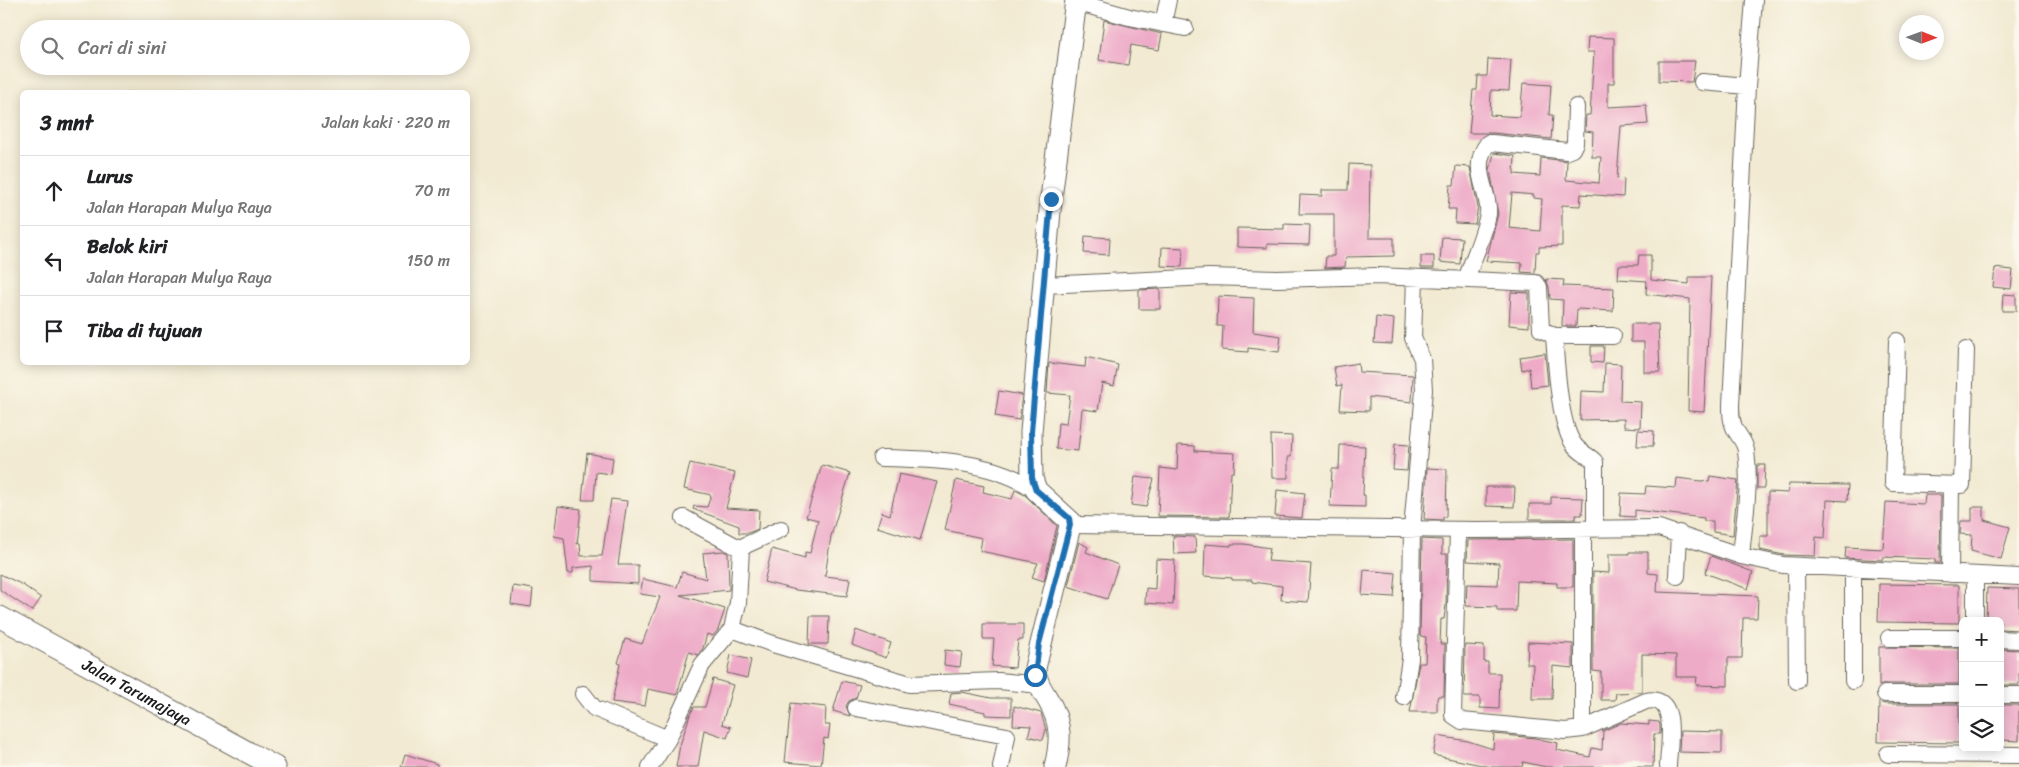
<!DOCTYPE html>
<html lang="id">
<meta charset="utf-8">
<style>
body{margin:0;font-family:Sriracha,sans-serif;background:#f2f2f2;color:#202124}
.controls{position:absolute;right:15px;bottom:15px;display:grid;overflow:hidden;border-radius:8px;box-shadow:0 2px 12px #0003}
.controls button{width:45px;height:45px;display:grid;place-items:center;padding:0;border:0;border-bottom:1px solid #e0e0e0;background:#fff;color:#202124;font:25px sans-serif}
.compass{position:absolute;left:1899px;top:15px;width:45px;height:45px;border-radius:50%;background:#fff;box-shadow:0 2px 12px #0003;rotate:91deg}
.stop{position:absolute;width:15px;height:15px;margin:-11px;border:4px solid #1f6fb2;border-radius:50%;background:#fff}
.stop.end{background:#1f6fb2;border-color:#fff;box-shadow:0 1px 5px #0008}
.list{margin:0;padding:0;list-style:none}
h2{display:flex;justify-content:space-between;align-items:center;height:65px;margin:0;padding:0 20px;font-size:21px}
h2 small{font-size:16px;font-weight:400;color:#757577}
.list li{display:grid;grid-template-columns:32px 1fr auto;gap:15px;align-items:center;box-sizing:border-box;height:70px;padding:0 20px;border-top:1px solid #e0e0e0}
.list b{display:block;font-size:19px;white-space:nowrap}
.list p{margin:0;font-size:16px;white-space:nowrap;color:#757577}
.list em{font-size:16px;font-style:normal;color:#757577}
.icon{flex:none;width:28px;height:28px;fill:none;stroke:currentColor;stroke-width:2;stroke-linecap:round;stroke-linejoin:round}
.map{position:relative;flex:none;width:2019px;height:767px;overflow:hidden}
.search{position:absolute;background:#fff;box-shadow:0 2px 12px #0003;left:20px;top:20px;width:450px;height:55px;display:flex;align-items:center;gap:12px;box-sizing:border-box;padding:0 18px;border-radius:28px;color:#757577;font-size:19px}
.panel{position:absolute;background:#fff;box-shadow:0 2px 12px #0003;left:20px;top:90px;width:450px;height:275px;border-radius:8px}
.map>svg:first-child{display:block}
.building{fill:#eeabc8;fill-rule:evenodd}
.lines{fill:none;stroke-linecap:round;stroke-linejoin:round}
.minor-casing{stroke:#67645c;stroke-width:18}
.tertiary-casing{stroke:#67645c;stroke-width:23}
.minor{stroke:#fff;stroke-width:16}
.tertiary{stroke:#fff;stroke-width:21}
.route{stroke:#1f6fb2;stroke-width:6}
.labels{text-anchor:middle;stroke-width:4;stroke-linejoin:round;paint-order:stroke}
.street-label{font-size:16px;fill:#1c1c1c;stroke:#fbf7ec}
</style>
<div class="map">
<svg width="2019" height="767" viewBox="0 0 2019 767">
<rect width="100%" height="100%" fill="#fbf7ec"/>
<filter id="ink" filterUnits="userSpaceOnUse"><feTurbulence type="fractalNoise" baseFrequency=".02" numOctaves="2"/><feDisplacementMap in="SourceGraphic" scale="10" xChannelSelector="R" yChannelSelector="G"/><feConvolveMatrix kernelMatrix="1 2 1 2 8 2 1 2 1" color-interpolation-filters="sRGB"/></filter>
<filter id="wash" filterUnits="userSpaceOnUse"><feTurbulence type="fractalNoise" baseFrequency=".0096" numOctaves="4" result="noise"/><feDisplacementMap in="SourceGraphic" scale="20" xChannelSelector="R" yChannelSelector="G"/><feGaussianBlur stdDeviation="1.12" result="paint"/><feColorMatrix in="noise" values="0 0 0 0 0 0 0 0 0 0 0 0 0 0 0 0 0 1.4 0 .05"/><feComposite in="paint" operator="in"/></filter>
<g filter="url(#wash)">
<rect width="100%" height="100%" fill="#f2ead2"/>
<g id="blocks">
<path class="building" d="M 1104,20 L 1162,34 L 1159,50 L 1131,45 L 1128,65 L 1099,60 Z
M 1588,37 L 1614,38 L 1614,83 L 1608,83 L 1608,107 L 1646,105 L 1648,124 L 1621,126 L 1617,178 L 1624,179 L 1623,197 L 1581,194 L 1580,206 L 1562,205 L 1562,246 L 1539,247 L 1539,252 L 1536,252 L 1535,273 L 1521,272 L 1522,263 L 1486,261 L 1498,214 L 1490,170 L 1494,153 L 1515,156 L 1514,174 L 1540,176 L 1541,158 L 1567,161 L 1566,180 L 1599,183 L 1601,157 L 1592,157 L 1593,132 L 1585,131 L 1586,115 L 1590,115 L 1594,52 L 1587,52 ZM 1512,193 L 1534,195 L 1534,198 L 1542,199 L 1540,231 L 1509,228 Z
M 1488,59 L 1511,60 L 1509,91 L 1491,90 L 1490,115 L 1520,117 L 1523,83 L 1551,85 L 1549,115 L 1553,115 L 1551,139 L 1493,133 L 1469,133 L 1473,90 L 1477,90 L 1478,76 L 1487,76 Z
M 1659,61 L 1695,61 L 1692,82 L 1659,81 Z
M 1349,164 L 1370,165 L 1369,238 L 1394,238 L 1394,256 L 1346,257 L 1345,267 L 1325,268 L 1326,256 L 1334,256 L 1334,214 L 1299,214 L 1300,195 L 1322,196 L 1322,190 L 1348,190 Z
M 1456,166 L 1470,167 L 1478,207 L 1475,224 L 1455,223 L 1456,209 L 1448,209 L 1450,185 L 1454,185 Z
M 1284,224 L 1310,225 L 1309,245 L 1267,244 L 1267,248 L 1237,247 L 1237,228 L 1284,229 Z
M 1085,236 L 1110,238 L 1109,255 L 1084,253 Z
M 1442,237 L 1462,238 L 1460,264 L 1440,262 Z
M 1162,247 L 1183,248 L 1182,267 L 1161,266 Z
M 1639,255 L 1651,255 L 1651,280 L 1689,284 L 1689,277 L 1711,277 L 1704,412 L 1688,411 L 1690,299 L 1646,294 L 1647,281 L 1618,279 L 1619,265 L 1638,265 Z
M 1421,256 L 1434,256 L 1434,268 L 1421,268 Z
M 1995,268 L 2013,270 L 2011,289 L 1993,287 Z
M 1546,279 L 1564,280 L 1563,286 L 1614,288 L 1613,311 L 1577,309 L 1576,326 L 1562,326 L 1563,300 L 1550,299 L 1549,287 Z
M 1160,289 L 1160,309 L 1139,309 L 1139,290 Z
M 1511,292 L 1529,293 L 1529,327 L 1509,325 Z
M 2003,294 L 2016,295 L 2016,311 L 2002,311 Z
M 1218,296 L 1254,298 L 1253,332 L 1281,336 L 1279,352 L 1248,348 L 1248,352 L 1222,350 L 1223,326 L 1217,326 Z
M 1376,317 L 1394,319 L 1392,344 L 1374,343 Z
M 1631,324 L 1658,324 L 1660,372 L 1644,372 L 1644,342 L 1631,342 Z
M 1591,346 L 1604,346 L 1603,363 L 1591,362 Z
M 1545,353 L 1548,385 L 1531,387 L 1529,368 L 1522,370 L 1520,357 Z
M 1086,357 L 1118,365 L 1114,386 L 1102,383 L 1098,411 L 1082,409 L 1078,451 L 1056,449 L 1058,423 L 1066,424 L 1070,395 L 1047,393 L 1049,363 L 1085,367 Z
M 1358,363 L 1359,372 L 1413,375 L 1412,402 L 1369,397 L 1369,411 L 1340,410 L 1342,385 L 1337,386 L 1334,367 Z
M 1605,363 L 1621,364 L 1620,401 L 1641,402 L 1640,428 L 1624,427 L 1624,419 L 1580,420 L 1581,391 L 1604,392 Z
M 999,391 L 1022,395 L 1019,420 L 995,416 Z
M 1638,430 L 1654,431 L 1653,446 L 1637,446 Z
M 1271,435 L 1292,436 L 1291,457 L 1288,457 L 1288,478 L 1272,478 Z
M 1395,444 L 1409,445 L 1407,471 L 1393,470 Z
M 1178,445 L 1195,446 L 1195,451 L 1235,453 L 1234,472 L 1231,472 L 1229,517 L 1158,516 L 1160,468 L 1177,470 Z
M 1340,445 L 1365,446 L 1363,495 L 1365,495 L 1365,507 L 1330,506 L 1332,469 L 1339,469 Z
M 587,453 L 613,458 L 611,474 L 596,472 L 594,500 L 582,500 Z
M 690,463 L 735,473 L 726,508 L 759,510 L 758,529 L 748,533 L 739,533 L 739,526 L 693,509 L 694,506 L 707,507 L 711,495 L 684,489 Z
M 822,465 L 850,473 L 831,536 L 825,576 L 850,579 L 847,596 L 796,590 L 764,582 L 772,549 L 805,558 L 805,552 L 810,553 L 818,520 L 806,517 Z
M 1757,465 L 1765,465 L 1764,488 L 1757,488 Z
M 1427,468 L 1447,469 L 1446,517 L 1443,517 L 1443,520 L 1424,519 Z
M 899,474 L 937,482 L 920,540 L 877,527 L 882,512 L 890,515 Z
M 1710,476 L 1738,480 L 1733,535 L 1713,532 L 1713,521 L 1704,521 L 1704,518 L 1635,510 L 1635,517 L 1620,516 L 1621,493 L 1645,494 L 1646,486 L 1676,488 L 1677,478 L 1709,482 Z
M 1135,477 L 1154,479 L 1146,507 L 1131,505 Z
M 956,480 L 984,486 L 983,492 L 1012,499 L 1015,490 L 1025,495 L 1057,526 L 1044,581 L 1032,577 L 1038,563 L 980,551 L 982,538 L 945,530 Z
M 1789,484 L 1848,485 L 1847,501 L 1827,500 L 1825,538 L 1816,537 L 1815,556 L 1784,555 L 1760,550 L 1760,536 L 1768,536 L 1768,492 L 1788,493 Z
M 1486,487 L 1515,487 L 1514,507 L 1486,506 Z
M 1277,490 L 1305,493 L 1302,518 L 1275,516 Z
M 1925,495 L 1941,495 L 1940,563 L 1935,563 L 1935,559 L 1883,557 L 1883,560 L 1845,558 L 1846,547 L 1883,549 L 1886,502 L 1924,504 Z
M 1551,497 L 1583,498 L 1582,515 L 1576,515 L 1576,519 L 1529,519 L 1529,504 L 1551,504 Z
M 611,499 L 627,501 L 618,565 L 638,565 L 638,584 L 593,581 L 593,566 L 573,568 L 573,573 L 568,573 L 564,538 L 554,536 L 558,506 L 581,509 L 577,544 L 580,543 L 581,556 L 602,556 Z
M 1972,507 L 1984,507 L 1984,520 L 2010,527 L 2001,559 L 1971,551 L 1972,535 L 1960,534 L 1961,521 L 1972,521 Z
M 1173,536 L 1195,537 L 1196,553 L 1174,554 Z
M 1422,539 L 1442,540 L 1442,554 L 1447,554 L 1446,605 L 1444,619 L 1441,619 L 1440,644 L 1445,644 L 1444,696 L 1438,696 L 1437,699 L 1437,712 L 1410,712 L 1419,663 L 1425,663 L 1426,637 L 1420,636 Z
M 1573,539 L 1573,587 L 1557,587 L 1557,583 L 1517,581 L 1516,611 L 1497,611 L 1497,607 L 1466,606 L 1467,584 L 1498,585 L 1499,563 L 1467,561 L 1468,540 Z
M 1079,542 L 1088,547 L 1086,552 L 1118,565 L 1107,599 L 1068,586 Z
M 1205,544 L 1231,546 L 1231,544 L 1244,544 L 1270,548 L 1268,561 L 1311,564 L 1308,602 L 1281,600 L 1282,586 L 1252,582 L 1252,580 L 1232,580 L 1232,578 L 1204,576 Z
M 723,551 L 728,553 L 729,590 L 680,595 L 725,609 L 718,630 L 713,636 L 707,634 L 703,648 L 698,655 L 689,652 L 677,695 L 648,689 L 645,706 L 612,702 L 620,664 L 618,663 L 625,639 L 642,644 L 660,597 L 640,594 L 643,579 L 677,587 L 682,572 L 706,579 L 703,553 Z
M 1629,552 L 1648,552 L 1648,573 L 1658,574 L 1657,592 L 1758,596 L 1757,618 L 1743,618 L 1742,658 L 1728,658 L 1728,686 L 1696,685 L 1697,677 L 1676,677 L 1676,655 L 1642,654 L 1642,692 L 1616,693 L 1615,700 L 1601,700 L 1601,672 L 1593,671 L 1593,572 L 1609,573 L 1609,554 L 1629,554 Z
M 1711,556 L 1753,572 L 1748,589 L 1705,573 Z
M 1156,559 L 1175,560 L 1173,605 L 1145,603 L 1146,588 L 1155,589 Z
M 1364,570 L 1396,573 L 1394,597 L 1362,595 Z
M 0,574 L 23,585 L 41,598 L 32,611 L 0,590 Z
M 1879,584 L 1959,585 L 1959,623 L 1878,622 Z
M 513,586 L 533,589 L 531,607 L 511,604 Z
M 1987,588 L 2019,589 L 2019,630 L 2000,629 L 2000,621 L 1986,621 Z
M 810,616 L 829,616 L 828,644 L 809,644 Z
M 983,624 L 1023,624 L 1023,640 L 1018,640 L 1015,668 L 992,666 L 994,639 L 983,639 Z
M 856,630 L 891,643 L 886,658 L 852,645 Z
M 1528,642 L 1573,644 L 1573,668 L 1553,666 L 1552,699 L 1532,699 L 1533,664 L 1527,664 Z
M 1465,645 L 1484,646 L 1484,662 L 1488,662 L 1488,673 L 1500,673 L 1499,709 L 1480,708 L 1480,697 L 1464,697 Z
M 1879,647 L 1959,648 L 1959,684 L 1885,684 L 1879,686 Z
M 2000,649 L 2019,650 L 2019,685 L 2000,685 Z
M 945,650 L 962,652 L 960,667 L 944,665 Z
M 731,655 L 751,660 L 747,678 L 727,673 Z
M 713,679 L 733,685 L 722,724 L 731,727 L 727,738 L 704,730 L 698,767 L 676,767 L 680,745 L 690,715 L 694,707 L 705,707 Z
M 842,681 L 860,685 L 856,698 L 849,701 L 846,706 L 850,716 L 833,711 Z
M 962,692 L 991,698 L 1011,698 L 1011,716 L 985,715 L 985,712 L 949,704 L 951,693 Z
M 1879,702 L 1885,704 L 1959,704 L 1959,743 L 1878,742 Z
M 791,703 L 826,707 L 825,725 L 830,725 L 828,739 L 824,738 L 821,765 L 785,762 Z
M 2000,705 L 2019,705 L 2019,741 L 2000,740 Z
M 1014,706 L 1041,713 L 1046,730 L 1043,740 L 1028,736 L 1031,726 L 1013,725 Z
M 1649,721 L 1659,722 L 1660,725 L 1660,734 L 1654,734 L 1653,767 L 1546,767 L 1523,762 L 1522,767 L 1491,767 L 1433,755 L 1437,736 L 1468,741 L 1493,749 L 1494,734 L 1535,738 L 1558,743 L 1557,750 L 1590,757 L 1592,748 L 1602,750 L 1603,731 L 1621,723 L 1649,725 Z
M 1680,731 L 1722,732 L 1722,753 L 1679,752 Z
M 405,754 L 437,764 L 437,767 L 401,767 Z"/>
</g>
</g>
<g filter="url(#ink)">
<use href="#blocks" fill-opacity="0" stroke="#67645c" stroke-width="1"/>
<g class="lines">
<defs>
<path id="minor" d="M 1076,2 L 1129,17 L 1185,28
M 1163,24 L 1168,0
M 1702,82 L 1747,86
M 1466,280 C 1473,258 1484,236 1488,214 C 1491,192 1468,169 1488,143 L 1492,143 L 1567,151 L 1572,149 L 1575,143 L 1576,107
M 1044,285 L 1209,277 L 1277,279 L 1377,276 L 1536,283 L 1539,287 L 1541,329 L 1554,336 C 1556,361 1559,422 1573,443 C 1579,453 1589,455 1595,462 L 1595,528
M 1554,336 L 1613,336
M 1897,341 L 1893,483 L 1962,485 L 1966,350
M 881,458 C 932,459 991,460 1036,490
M 684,518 L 741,549
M 1070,525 L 1477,530 L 1659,528 L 1741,556 L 1783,565 L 2019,577
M 781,529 L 746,545 L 741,549 L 738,603 L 732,629 L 773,644 L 910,684 L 999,681 L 1040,685
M 1458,530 L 1453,715 L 1462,721 L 1565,731 L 1583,729 L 1583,530
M 1741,556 C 1744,522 1751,485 1746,451 C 1745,442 1740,438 1736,431 C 1731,423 1731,414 1731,405 L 1747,86 L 1754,0
M 1796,566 L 1797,681
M 1853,568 L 1853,681
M 1950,574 L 1951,485
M 1677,576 L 1679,533
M 1975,621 L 1975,576
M 1889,638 L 1963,638
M 2000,639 L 2019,640
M 583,694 L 594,708 L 668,739
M 1885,694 L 1963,694
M 2000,695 L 2019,695
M 1404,697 L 1410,659 L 1412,529 L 1424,390 L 1422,359 L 1413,338 L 1415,278
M 856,708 L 1007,736 L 1001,767
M 1583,729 L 1646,701 C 1680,694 1668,747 1668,767
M 1888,754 L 2019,755
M 650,767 L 668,739 L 702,665 L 732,629"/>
<g id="tertiary">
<path id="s1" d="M 0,617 L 275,767"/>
<path d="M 1055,767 C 1061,742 1062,723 1048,700 C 1042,690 1035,680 1035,668 L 1071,522 L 1036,490 L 1032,478 L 1031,432 L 1051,199 L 1076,0"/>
</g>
</defs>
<use href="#minor" class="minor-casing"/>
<use href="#tertiary" class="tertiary-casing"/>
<use href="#minor" class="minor"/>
<use href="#tertiary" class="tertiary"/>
</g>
</g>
<g class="lines" filter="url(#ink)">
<path class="route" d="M 1035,675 L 1039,644 L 1070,525 L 1069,518 L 1036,490 L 1032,478 L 1031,432 L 1051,199"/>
</g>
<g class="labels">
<g class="street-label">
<text dy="6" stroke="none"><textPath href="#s1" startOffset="156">Jalan Tarumajaya</textPath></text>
</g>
</g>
</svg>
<div class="controls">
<button>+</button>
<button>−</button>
<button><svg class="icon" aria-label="layers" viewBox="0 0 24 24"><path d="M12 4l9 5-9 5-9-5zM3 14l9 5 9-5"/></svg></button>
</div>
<svg class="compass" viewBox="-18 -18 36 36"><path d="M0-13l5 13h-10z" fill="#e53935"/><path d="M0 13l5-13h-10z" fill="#757577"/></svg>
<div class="stop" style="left:1035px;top:675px"></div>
<div class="stop end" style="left:1051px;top:199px"></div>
<div class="search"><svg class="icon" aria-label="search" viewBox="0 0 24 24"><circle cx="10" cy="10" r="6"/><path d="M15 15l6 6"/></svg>Cari di sini</div>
<section class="panel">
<h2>3 mnt<small>Jalan kaki · 220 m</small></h2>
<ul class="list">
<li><svg class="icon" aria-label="ahead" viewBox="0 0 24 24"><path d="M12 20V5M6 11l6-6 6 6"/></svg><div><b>Lurus</b><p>Jalan Harapan Mulya Raya</p></div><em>70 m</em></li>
<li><svg class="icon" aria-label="left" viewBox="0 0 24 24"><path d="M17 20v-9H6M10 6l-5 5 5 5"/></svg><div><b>Belok kiri</b><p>Jalan Harapan Mulya Raya</p></div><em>150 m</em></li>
<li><svg class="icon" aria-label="arrive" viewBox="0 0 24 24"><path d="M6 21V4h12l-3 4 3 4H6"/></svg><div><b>Tiba di tujuan</b></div></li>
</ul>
</section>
</div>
